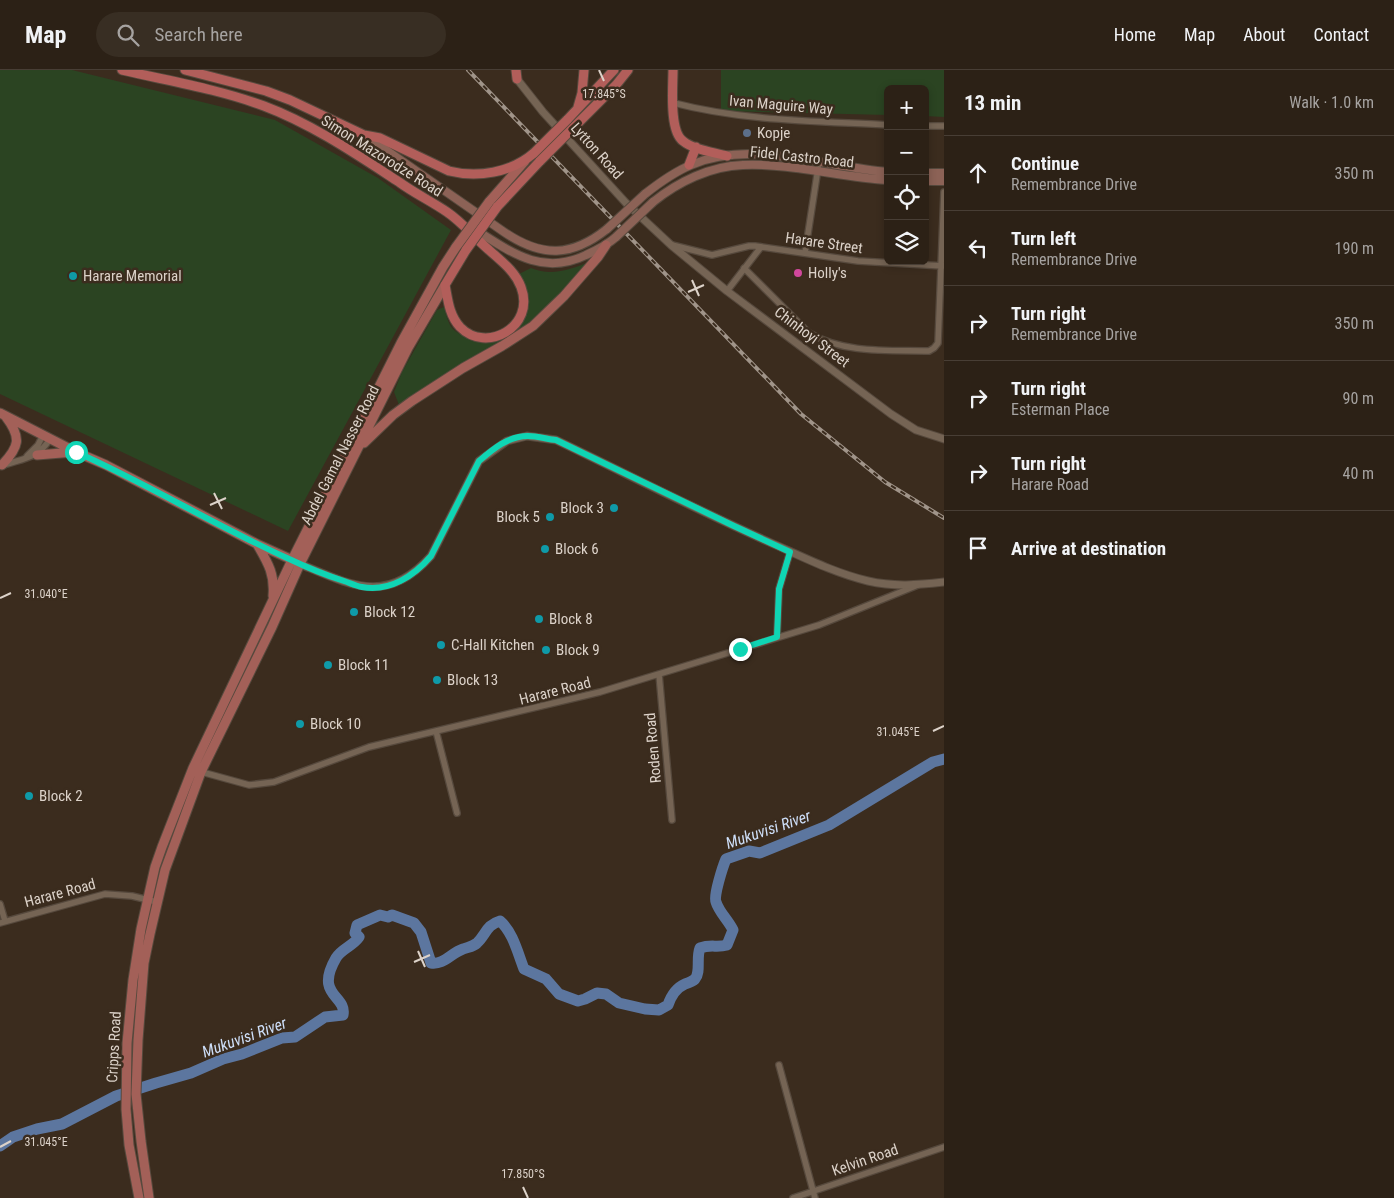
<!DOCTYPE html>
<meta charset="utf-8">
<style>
body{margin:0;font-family:"Roboto Condensed",sans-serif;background:#382e23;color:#f1f3f6}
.controls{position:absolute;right:15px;top:15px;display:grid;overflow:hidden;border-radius:8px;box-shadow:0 2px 8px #0003}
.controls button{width:45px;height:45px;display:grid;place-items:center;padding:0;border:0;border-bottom:1px solid #483e35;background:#2c2116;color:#f1f3f6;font:25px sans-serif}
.stop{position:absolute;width:15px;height:15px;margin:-11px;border:4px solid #0fd5b4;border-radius:50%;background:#fff}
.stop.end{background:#0fd5b4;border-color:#fff;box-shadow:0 1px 5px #0008}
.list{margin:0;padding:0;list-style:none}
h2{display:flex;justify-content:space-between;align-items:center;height:65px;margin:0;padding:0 20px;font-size:21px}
h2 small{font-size:16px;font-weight:400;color:#a6a3a1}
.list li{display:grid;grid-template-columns:32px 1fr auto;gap:15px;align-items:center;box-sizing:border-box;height:75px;padding:0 20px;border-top:1px solid #483e35}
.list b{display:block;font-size:19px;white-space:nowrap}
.list p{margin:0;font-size:16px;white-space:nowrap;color:#a6a3a1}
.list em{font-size:16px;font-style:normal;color:#a6a3a1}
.icon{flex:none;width:28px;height:28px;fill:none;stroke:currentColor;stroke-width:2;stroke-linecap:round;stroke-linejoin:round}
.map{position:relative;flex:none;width:944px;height:1128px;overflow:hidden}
header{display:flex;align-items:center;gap:30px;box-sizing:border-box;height:70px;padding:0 25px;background:#2c2116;border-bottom:1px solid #483e35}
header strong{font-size:24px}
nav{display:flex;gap:28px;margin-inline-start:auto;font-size:18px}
.search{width:350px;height:45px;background:#382e23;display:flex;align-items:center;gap:12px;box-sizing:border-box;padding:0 18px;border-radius:28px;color:#a6a3a1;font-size:19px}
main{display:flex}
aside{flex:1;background:#2c2116}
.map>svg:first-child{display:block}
.green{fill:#2b4422}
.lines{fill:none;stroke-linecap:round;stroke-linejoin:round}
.river{stroke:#5c769f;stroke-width:11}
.minor-casing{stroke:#56493d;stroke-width:8}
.tertiary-casing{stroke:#56493d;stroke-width:9}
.secondary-casing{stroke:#56493d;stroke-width:10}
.primary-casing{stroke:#56493d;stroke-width:11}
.trunk-casing{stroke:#56493d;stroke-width:11}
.minor{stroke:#756454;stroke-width:5.5}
.tertiary{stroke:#756454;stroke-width:7}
.secondary{stroke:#8c6256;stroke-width:8}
.primary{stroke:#a36058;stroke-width:9}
.trunk{stroke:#b25e5a;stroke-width:9}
.rail-casing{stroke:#a09489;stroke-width:4}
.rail{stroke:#3b2c1e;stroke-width:2;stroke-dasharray:5.5;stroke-linecap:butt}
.secondary-bridge-casing{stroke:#56493d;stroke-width:10;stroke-linecap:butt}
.primary-bridge-casing{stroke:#56493d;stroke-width:11;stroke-linecap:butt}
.trunk-bridge-casing{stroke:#56493d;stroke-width:11;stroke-linecap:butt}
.secondary-bridge{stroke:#8c6256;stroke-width:8}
.primary-bridge{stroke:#a36058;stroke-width:9}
.trunk-bridge{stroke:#b25e5a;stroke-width:9}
.route{stroke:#0fd5b4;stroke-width:6}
.ticks{fill:none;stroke:#dcd2c9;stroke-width:2}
.service-dot{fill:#5c6f8a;stroke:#3b2c1e;stroke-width:2}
.hotel-dot{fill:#d1479c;stroke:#3b2c1e;stroke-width:2}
.culture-dot{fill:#0f9aa8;stroke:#3b2c1e;stroke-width:2}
.labels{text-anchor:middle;stroke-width:5;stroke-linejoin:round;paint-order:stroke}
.street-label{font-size:15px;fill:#dcd2c9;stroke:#3b2c1e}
.poi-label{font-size:15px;fill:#dcd2c9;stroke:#3b2c1e;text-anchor:start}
.water-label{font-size:16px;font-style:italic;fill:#cedff9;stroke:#3b2c1e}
.ticks-label{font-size:12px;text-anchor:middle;fill:#dcd2c9;stroke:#3b2c1e;stroke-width:5;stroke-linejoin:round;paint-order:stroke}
</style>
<header>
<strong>Map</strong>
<div class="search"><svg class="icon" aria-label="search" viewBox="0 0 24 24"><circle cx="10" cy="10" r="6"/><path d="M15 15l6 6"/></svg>Search here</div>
<nav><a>Home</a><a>Map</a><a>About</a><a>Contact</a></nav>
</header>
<main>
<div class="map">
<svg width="944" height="1128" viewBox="0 0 944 1128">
<rect width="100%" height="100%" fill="#3b2c1e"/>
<path class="green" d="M 0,0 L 72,0 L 275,50 L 378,108 L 451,160 L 288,461 L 0,324 Z
M 721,0 L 944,0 L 944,47 L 925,46 L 925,19 L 888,19 L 888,45 L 721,41 Z
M 592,191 L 568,217 L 542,240 L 529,254 L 511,268 L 446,304 L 399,335 L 394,322 L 402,302 L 437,240 L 444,237 C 446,244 448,253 452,258 C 454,261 459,263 461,265 C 491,284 531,261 527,225 C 526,218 522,210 519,204 L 531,198 C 552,207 571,199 592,191 Z"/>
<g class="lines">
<path class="river" d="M 0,1076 L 13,1067 L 37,1059 L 62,1054 L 116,1026 L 156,1013 L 191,1003 L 223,989 L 242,984 L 282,968 L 295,967 L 325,947 L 343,945 C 347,925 314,926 336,888 C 341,879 353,876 359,867 L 355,863 L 357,855 L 380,845 L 388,847 L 392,845 L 414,853 L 421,862 L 431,893 C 444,895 451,883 463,879 C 468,877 473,877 477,873 C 486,865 486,855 500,851 C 513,862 518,884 524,899 L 546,909 L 559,924 L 578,931 L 585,929 L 597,923 L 606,924 L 619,933 L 645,939 L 659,940 L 668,935 C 671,926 676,918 685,914 C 688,913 693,911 695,909 C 701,902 696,888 700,878 C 711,874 717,878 727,875 L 733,860 C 728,850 719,842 716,832 C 713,827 723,796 726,789 L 749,781 L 760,783 L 829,755 L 923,698 L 933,692 L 944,689"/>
<defs>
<path id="minor" d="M 674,33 C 743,51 816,51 888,55
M 925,56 L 944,56
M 672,175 L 712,185 L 749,176 L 755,176 L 858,191 L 944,196
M 805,183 L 819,92
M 744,198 L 809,263 C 844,284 890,280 929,281 L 934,278 L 938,273 L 944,122
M 727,221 L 761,177
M 27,386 L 38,375 L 43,365
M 4,395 C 25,388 38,388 50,369
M 777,567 L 779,519 L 790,482
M 659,604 L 672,750
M 436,661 L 457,743
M 198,701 L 249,715 L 274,712 L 369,677 L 600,622 L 819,555 L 918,515
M 0,834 L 5,851
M 0,853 L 105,824 L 132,826 L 157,832
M 779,995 L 815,1128
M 793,1128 L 944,1077"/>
<path id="tertiary" d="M 517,9 L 543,42 L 626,133 L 671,175 L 727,221 L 891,344 L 916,360 L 944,369
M 300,494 C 353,516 387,535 431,486 L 479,391 L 507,371 L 527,366 L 556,370 C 627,404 697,440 769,472 C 801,486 834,503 868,511 C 894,517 918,515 944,512"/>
<path id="secondary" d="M 366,66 L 504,162 C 542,188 572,187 607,159
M 925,103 L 944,103
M 925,111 L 944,111
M 645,124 C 659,113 674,102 691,95 C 751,69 825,97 888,102
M 653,132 C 678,112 710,96 743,95 C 791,93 840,107 888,110
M 476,160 C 512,183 543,206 586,185 C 597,180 607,175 616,167"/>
<path id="primary" d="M 489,132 L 525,91
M 0,343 L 76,382 L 106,395 L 257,474 L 297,492
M 364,373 L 393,345 L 412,331 L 463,298 L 502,276 L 533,256 L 564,226 L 598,187 L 606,175
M 37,385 L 74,382
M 2,395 C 19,377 22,368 6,347
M 257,474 C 268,493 275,504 273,526
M 139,1128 L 129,1075 L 126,1039 L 127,973 L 133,910 L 141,859 L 155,797 L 162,777 L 193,698 L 292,490 L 401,273 L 443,197 L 456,177
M 149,1128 L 141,1071 L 136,1024 L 138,970 L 144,893 L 150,864 L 165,800 L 201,702 L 272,557 L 300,494 L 408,278 L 445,215"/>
<path id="trunk" d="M 122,0 C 169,11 218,19 264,36 C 312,54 356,84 399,112 C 414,123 431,131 447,142 C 462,152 475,168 489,180 C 501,191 515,201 521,217 C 536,257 486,284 460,257 C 449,245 448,230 445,215 L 466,180
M 185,0 L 266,21 L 290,30 L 364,65 L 380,68 L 449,101 C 477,108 511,103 534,83
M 516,0 L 517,9
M 673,0 C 673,17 669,61 683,71 C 694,80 713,82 727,86
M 578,37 L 582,23 L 584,0
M 567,50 L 614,0
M 573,58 L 616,15 L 628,0
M 689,95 L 696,77
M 497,137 L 540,91"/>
</defs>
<use href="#minor" class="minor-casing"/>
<use href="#tertiary" class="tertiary-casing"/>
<use href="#secondary" class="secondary-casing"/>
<use href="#primary" class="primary-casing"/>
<use href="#trunk" class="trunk-casing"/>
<use href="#minor" class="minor"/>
<use href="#tertiary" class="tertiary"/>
<use href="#secondary" class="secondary"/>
<use href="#primary" class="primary"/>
<use href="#trunk" class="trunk"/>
<defs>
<path id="rail" d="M 468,0 L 801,344 L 885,412 L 944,448"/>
</defs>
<use href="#rail" class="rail-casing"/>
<use href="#rail" class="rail"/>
<defs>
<path id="secondary-bridge" d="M 607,159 L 645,124
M 616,167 L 653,132"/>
<path id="primary-bridge" d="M 456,177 L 489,132"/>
<path id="trunk-bridge" d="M 534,83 L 567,50
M 540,91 L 573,58
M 466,180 L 497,137"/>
</defs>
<use href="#secondary-bridge" class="secondary-bridge-casing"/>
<use href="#primary-bridge" class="primary-bridge-casing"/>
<use href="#trunk-bridge" class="trunk-bridge-casing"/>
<use href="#secondary-bridge" class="secondary-bridge"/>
<use href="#primary-bridge" class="primary-bridge"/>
<use href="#trunk-bridge" class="trunk-bridge"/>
</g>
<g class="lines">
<path class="route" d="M 76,382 C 148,414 216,456 287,488 C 306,497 325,505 344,511 C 350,513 356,516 362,517 C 390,522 414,506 431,486 L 479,391 C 493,379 508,366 528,366 C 537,366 547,369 556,370 L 734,456 L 790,482 L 779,519 L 777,567 L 740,579"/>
</g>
<path class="ticks" d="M 599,0 L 604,11M 692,210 L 699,226M 688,222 L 704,215M 214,423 L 222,439M 210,435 L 226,428M 0,528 L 11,523M 933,661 L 944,656M 418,881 L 425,897M 414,892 L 430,885M 0,1077 L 11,1071M 523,1117 L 528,1128"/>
<circle class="service-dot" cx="747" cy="63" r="5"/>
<circle class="hotel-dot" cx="798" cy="203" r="5"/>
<g class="culture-dot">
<circle cx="73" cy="206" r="5"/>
<circle cx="614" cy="438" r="5"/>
<circle cx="550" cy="447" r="5"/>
<circle cx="545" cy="479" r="5"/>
<circle cx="354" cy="542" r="5"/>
<circle cx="539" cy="549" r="5"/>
<circle cx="441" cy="575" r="5"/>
<circle cx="546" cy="580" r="5"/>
<circle cx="328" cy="595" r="5"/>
<circle cx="437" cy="610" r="5"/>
<circle cx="300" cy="654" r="5"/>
<circle cx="29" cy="726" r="5"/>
</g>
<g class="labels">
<g class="street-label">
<text transform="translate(781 35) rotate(5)" y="5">Ivan Maguire Way</text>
<text transform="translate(597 81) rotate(48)" y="5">Lytton Road</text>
<text transform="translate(382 86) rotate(32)" y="5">Simon Mazorodze Road</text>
<text transform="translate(802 87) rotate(6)" y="5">Fidel Castro Road</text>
<text transform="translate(824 173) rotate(8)" y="5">Harare Street</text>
<text transform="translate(812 267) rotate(37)" y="5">Chinhoyi Street</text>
<text transform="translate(340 385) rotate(-63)" y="5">Abdel Gamal Nasser Road</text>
<text transform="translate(555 621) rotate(-14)" y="5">Harare Road</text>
<text transform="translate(653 678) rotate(-95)" y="5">Roden Road</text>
<text transform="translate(60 823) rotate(-15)" y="5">Harare Road</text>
<text transform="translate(114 977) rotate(-87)" y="5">Cripps Road</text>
<text transform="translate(865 1090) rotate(-19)" y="5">Kelvin Road</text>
</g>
<g class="poi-label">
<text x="757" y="68">Kopje</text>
<text x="808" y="208">Holly's</text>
<text x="83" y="211">Harare Memorial</text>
<text x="604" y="443" text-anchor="end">Block 3</text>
<text x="540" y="452" text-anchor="end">Block 5</text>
<text x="555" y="484">Block 6</text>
<text x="364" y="547">Block 12</text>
<text x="549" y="554">Block 8</text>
<text x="451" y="580">C-Hall Kitchen</text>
<text x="556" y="585">Block 9</text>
<text x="338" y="600">Block 11</text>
<text x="447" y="615">Block 13</text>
<text x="310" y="659">Block 10</text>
<text x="39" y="731">Block 2</text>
</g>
<g class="water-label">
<text transform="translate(768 759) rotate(-19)" y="6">Mukuvisi River</text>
<text transform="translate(244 967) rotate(-20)" y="6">Mukuvisi River</text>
</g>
</g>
<g class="ticks-label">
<text x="604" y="28">17.845°S</text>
<text x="46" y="528">31.040°E</text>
<text x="898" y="666">31.045°E</text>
<text x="46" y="1076">31.045°E</text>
<text x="523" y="1108">17.850°S</text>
</g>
</svg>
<div class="controls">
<button>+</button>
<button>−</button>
<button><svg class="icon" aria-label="locate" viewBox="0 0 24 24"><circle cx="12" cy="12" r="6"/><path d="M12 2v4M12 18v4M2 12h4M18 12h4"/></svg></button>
<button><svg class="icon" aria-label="layers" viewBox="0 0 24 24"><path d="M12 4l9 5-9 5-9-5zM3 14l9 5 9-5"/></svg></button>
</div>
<div class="stop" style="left:76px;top:382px"></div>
<div class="stop end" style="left:740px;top:579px"></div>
</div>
<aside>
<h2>13 min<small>Walk · 1.0 km</small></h2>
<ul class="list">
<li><svg class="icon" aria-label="ahead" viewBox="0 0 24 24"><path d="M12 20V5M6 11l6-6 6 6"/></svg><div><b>Continue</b><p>Remembrance Drive</p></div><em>350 m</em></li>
<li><svg class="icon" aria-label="left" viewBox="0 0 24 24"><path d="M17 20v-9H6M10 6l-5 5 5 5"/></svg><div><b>Turn left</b><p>Remembrance Drive</p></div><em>190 m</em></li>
<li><svg class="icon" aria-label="right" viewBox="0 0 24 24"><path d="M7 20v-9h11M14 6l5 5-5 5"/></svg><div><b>Turn right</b><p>Remembrance Drive</p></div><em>350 m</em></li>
<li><svg class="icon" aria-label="right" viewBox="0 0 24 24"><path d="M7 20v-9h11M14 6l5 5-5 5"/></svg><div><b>Turn right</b><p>Esterman Place</p></div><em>90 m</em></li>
<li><svg class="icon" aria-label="right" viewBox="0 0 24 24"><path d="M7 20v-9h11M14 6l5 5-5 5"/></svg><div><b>Turn right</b><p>Harare Road</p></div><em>40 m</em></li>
<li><svg class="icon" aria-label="arrive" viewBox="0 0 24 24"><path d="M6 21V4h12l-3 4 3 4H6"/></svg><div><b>Arrive at destination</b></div></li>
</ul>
</aside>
</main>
